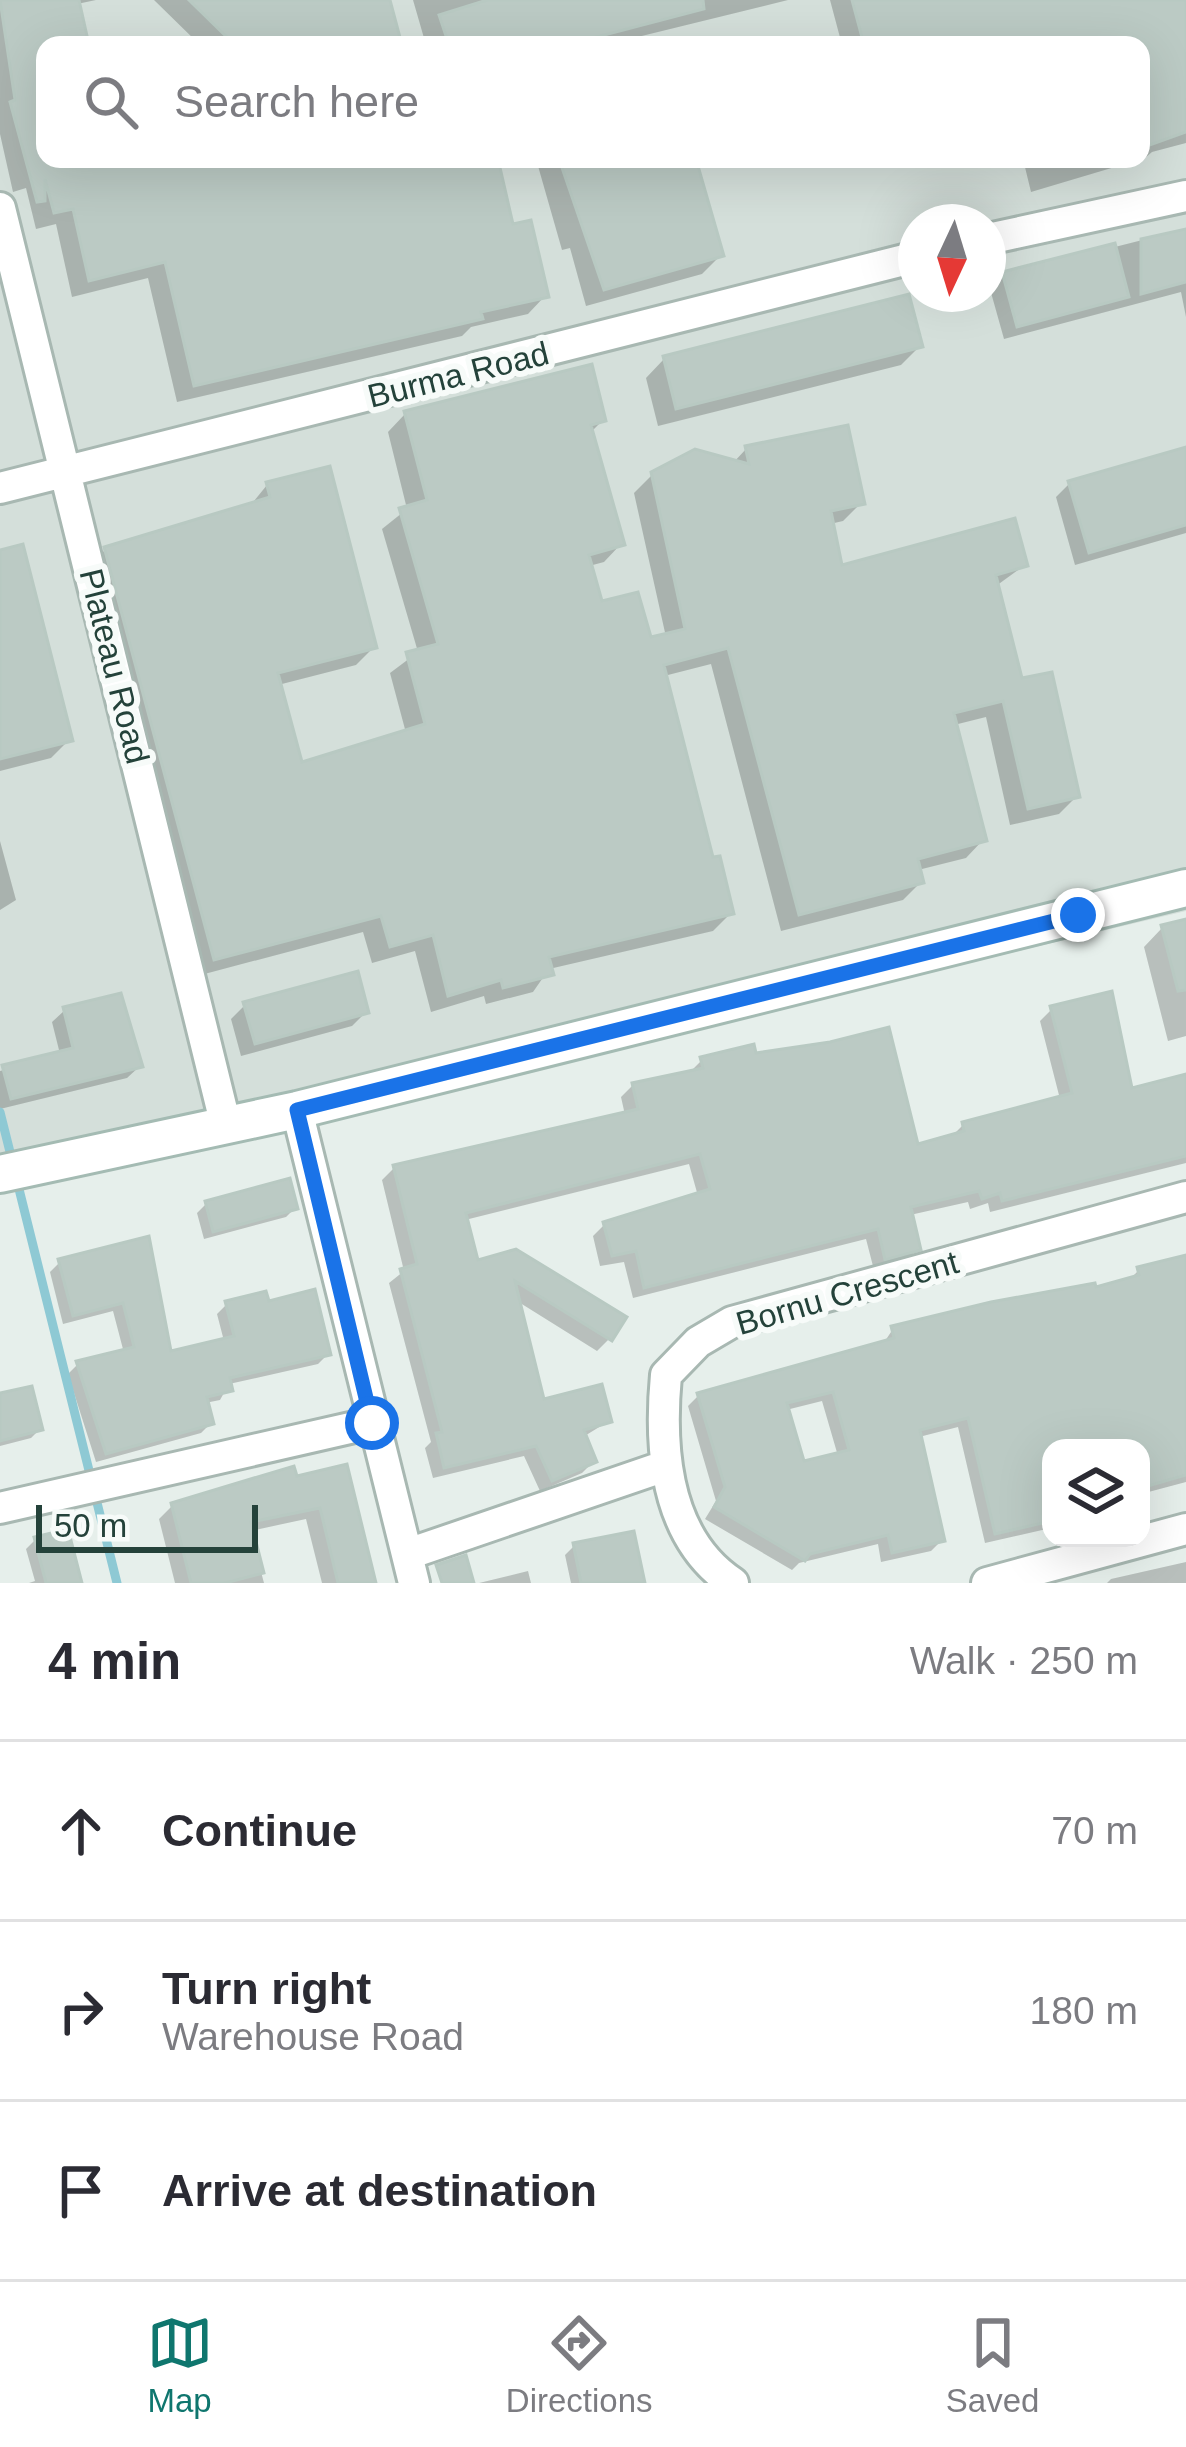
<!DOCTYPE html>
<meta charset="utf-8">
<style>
body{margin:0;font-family:Helvetica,sans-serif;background:#f7f7f7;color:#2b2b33}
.controls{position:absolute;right:36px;bottom:36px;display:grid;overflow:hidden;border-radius:24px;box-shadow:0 12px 48px #0002}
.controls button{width:108px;height:108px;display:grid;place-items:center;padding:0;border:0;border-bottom:3px solid #e1e1e2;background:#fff;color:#2b2b33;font:60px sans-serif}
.compass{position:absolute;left:898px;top:204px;width:108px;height:108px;border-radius:50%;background:#fff;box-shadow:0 12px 48px #0002;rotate:184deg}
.scale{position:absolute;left:36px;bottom:30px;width:222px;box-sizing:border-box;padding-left:12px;border:6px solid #24423a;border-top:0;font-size:33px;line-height:42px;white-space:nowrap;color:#24423a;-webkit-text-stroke:9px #f7fbf9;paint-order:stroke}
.stop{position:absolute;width:36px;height:36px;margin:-27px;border:9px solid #1a73e8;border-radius:50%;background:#fff}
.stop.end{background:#1a73e8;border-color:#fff;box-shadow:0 3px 12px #0008}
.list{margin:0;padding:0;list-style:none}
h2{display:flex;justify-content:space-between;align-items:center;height:156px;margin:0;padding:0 48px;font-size:51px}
h2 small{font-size:39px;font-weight:400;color:#7c7c81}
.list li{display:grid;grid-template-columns:78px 1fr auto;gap:36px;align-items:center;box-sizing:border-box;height:180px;padding:0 48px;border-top:3px solid #e1e1e2}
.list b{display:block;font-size:45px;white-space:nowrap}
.list p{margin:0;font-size:39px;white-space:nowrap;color:#7c7c81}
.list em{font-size:39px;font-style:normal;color:#7c7c81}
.icon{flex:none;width:66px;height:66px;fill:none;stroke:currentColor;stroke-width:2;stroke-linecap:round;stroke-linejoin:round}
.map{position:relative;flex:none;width:1186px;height:1583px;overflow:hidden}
.search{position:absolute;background:#fff;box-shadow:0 12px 48px #0002;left:36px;right:36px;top:36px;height:132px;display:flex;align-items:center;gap:30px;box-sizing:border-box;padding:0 42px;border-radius:24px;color:#7c7c81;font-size:45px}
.sheet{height:696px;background:#fff}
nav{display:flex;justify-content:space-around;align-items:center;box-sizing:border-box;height:168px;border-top:3px solid #e1e1e2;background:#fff;font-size:33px;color:#7c7c81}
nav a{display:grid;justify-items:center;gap:6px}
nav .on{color:#0f766e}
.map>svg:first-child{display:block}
.built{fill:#d4dfda;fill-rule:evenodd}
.shadow{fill:#0003;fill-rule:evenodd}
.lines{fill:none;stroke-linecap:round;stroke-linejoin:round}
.stream{stroke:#8ec9d4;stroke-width:9}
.building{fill:#bbcac4;stroke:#b8c9c2;stroke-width:3;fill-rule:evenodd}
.minor-casing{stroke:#a8b8b2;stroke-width:36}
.secondary-casing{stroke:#a4bbb3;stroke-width:42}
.minor{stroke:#fff;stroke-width:30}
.secondary{stroke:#fff;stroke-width:36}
.route{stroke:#1a73e8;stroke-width:15}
.labels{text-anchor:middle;stroke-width:12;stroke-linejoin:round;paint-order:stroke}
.street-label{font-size:33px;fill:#24423a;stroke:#f7fbf9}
</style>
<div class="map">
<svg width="1186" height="1583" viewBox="0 0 1186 1583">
<rect width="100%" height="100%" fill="#e6efeb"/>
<path class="built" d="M 0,0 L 1186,0 L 1186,911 L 0,1194 ZM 45,45 L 1141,45 L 1141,159 L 45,159 ZM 916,222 L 988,222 L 988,294 L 916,294 Z"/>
<path class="shadow" d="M 0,0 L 96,0 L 77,4 L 85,45 L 45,45 L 45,159 L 495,159 L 511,227 L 545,296 L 528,314 L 471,327 L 462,336 L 177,402 L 148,278 L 72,297 L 56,224 L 36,229 L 26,188 L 13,192 L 0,134 Z
M 154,0 L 386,0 L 398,45 L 200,45 Z
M 413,0 L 788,0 L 605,45 L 426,45 Z
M 830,0 L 1186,0 L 1186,143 L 1152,152 L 1145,158 L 1031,192 L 1023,159 L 1141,159 L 1141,45 L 842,45 Z
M 536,159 L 693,159 L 721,255 L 702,274 L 586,306 L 570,248 L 562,250 Z
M 1186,229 L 1186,317 L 1181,292 L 1004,339 L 990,289 L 1004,275 Z
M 920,346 L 901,365 L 658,426 L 646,378 L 664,359 Z
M 405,414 L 603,420 L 590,433 L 621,544 L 604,562 L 589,566 L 600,605 L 649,641 L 666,637 L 634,493 L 652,475 L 733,463 L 746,449 L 861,503 L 843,521 L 830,524 L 840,569 L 1025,565 L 996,586 L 1020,682 L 1077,796 L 1059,814 L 1010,825 L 986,717 L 954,725 L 983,840 L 966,858 L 918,870 L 921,882 L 903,900 L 781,931 L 711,664 L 664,676 L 711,861 L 731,913 L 713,931 L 549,969 L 533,992 L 486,1004 L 484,996 L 431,1012 L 415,951 L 372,963 L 363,932 L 197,976 L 87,568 L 105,550 L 250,506 L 267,485 L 374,647 L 356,665 L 278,685 L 300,766 L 406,733 L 390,673 L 418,652 L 382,529 L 407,509 L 388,432 Z
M 1186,450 L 1186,533 L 1075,565 L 1056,497 L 1070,483 Z
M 0,553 L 69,740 L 51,758 L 0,771 Z
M 0,841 L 16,900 L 0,910 Z
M 1186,922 L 1186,1036 L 1168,1041 L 1144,947 L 1162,928 Z
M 245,1005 L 366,1012 L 352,1026 L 241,1056 L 231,1019 Z
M 1052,1009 L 1130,1092 L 1186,1075 L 1186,1163 L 990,1212 L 988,1203 L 970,1209 L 968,1202 L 910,1215 L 917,1249 L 905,1261 L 874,1270 L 866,1239 L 633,1298 L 624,1262 L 600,1266 L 593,1236 L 605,1224 L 698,1196 L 689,1164 L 465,1220 L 476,1264 L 516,1252 L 609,1339 L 597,1351 L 517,1301 L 542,1403 L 609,1421 L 583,1437 L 594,1461 L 582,1473 L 540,1491 L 524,1456 L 433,1478 L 425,1448 L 431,1442 L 389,1283 L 404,1271 L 382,1180 L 394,1168 L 625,1115 L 621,1097 L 633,1085 L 688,1074 L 702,1060 L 753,1056 L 916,1148 L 950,1138 L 963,1125 L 1060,1099 L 1040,1021 Z
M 65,1010 L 140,1066 L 127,1078 L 0,1109 L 0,1071 L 60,1054 L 52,1022 Z
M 206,1204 L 295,1208 L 286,1217 L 204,1239 L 197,1213 Z
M 147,1239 L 169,1355 L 224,1341 L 217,1314 L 227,1304 L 267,1305 L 328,1354 L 318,1364 L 229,1384 L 220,1400 L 205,1403 L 211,1423 L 201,1433 L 96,1462 L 68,1374 L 78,1364 L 124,1353 L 113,1311 L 63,1324 L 50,1272 L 60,1262 Z
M 1139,1270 L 1186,1277 L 1186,1482 L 1141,1494 L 1141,1448 L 1051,1448 L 1051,1528 L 985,1543 L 958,1427 L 919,1437 L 942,1540 L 931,1551 L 881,1562 L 878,1544 L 799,1563 L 792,1570 L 705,1519 L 716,1501 L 688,1406 L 699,1395 L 883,1344 L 893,1329 L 1094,1290 L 1128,1281 ZM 822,1401 L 838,1456 L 802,1465 L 786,1410 Z
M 0,1396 L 40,1429 L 31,1438 L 0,1446 Z
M 344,1468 L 373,1583 L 322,1583 L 306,1519 L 250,1531 L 264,1583 L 175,1583 L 159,1519 L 173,1505 Z
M 35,1540 L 79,1583 L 29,1583 L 35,1581 L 26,1549 Z
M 574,1546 L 625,1583 L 571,1583 L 565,1555 Z
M 1186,1562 L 1186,1583 L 1107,1583 L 1111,1579 Z
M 528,1571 L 531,1583 L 479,1583 Z"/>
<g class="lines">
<path class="stream" d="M 0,1112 L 13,1164
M 17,1181 L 117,1583"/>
</g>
<path class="building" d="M 0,0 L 79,0 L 89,45 L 45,45 L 45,159 L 498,159 L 513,224 L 531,220 L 549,297 L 481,312 L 483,319 L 194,386 L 165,262 L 89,281 L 73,209 L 54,213 L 45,179 L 45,201 L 37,202 L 10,102 L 15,100 Z
M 189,0 L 390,0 L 402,45 L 235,45 Z
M 487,0 L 703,0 L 704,9 L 566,45 L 449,45 L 439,15 Z
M 852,0 L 1186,0 L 1186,132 L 1141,148 L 1141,45 L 864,45 Z
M 559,159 L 696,159 L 724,256 L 604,290 Z
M 1186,229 L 1186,282 L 1141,294 L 1141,239 Z
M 1115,243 L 1129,297 L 1017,327 L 1002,272 Z
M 909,294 L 923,347 L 676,409 L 663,356 Z
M 592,364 L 606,421 L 591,425 L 625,545 L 589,555 L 602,601 L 638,592 L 651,637 L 685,629 L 651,472 L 695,449 L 749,464 L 745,446 L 848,425 L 865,504 L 831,511 L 842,565 L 1015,518 L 1028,566 L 996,575 L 1022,678 L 1052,672 L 1080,797 L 1028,809 L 1003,701 L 954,713 L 987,841 L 918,859 L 924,883 L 799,915 L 728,648 L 664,665 L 713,857 L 720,856 L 734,914 L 549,957 L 554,975 L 503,988 L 501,980 L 448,996 L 433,935 L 390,947 L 381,916 L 214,960 L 104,547 L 270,497 L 266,482 L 330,466 L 377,648 L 278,673 L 302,762 L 425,724 L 406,652 L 438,644 L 399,508 L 427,500 L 404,411 Z
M 1186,447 L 1186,525 L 1089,553 L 1068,481 Z
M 23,544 L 73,741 L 0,759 L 0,550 Z
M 1186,919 L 1186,990 L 1178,991 L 1161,925 Z
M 358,971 L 369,1013 L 255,1044 L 243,1002 Z
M 1112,991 L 1132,1088 L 1186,1074 L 1186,1156 L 1002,1201 L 1000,1193 L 982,1199 L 979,1191 L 911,1207 L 921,1250 L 885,1260 L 878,1229 L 644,1288 L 636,1251 L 612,1256 L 603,1222 L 710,1189 L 700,1154 L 466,1213 L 478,1260 L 516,1249 L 627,1317 L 612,1341 L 515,1281 L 544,1399 L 602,1384 L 612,1422 L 584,1430 L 597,1462 L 552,1481 L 536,1446 L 444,1468 L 436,1433 L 442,1432 L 400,1269 L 417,1264 L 393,1165 L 638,1109 L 632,1083 L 703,1068 L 700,1057 L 754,1044 L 756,1053 L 830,1042 L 889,1027 L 918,1144 L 964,1131 L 962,1122 L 1072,1093 L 1050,1006 Z
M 121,993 L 143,1067 L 11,1099 L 2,1065 L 73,1048 L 63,1007 Z
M 290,1178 L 298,1209 L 213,1232 L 205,1201 Z
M 149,1236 L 171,1351 L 234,1336 L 225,1301 L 266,1291 L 269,1301 L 315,1289 L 331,1355 L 230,1378 L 233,1391 L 207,1397 L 214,1424 L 106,1454 L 76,1361 L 134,1347 L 123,1303 L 73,1316 L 58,1259 Z
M 1186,1255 L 1186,1475 L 1141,1488 L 1141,1448 L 1051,1448 L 1051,1521 L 995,1534 L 968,1418 L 920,1430 L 945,1541 L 892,1553 L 888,1535 L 810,1554 L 805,1561 L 714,1507 L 725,1487 L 697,1393 L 894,1338 L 891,1326 L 991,1302 L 1095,1283 L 1096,1287 L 1139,1275 L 1137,1267 ZM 833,1392 L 849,1450 L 804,1461 L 787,1403 Z
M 32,1386 L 43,1430 L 0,1441 L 0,1393 Z
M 347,1464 L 376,1583 L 338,1583 L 320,1508 L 251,1522 L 264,1573 L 225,1583 L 191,1583 L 171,1503 L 294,1466 L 297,1476 Z
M 68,1529 L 82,1583 L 46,1583 L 34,1537 Z
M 634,1531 L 645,1583 L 581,1583 L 573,1543 Z
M 466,1555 L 474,1583 L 442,1583 L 436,1565 Z"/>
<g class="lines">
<defs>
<path id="minor" d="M 0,208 L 226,1126
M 988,239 L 1186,196
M 0,488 L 916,257
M 297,1110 L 414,1583
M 0,1508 L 372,1423
M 408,1554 L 665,1466
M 733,1583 C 665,1538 659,1449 666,1375 L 698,1342 L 732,1322 L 1186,1197
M 987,1583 L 1186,1529"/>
<path id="secondary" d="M 0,1174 L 297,1110 L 1186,888"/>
</defs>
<use href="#minor" class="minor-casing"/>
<use href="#secondary" class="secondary-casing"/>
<use href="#minor" class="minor"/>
<use href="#secondary" class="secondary"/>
</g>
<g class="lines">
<path class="route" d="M 372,1423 L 297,1110 L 1078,915"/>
</g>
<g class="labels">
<g class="street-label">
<text transform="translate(458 374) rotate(-14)" y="12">Burma Road</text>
<text transform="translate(115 666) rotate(76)" y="12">Plateau Road</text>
<text transform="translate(847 1292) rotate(-16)" y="12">Bornu Crescent</text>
</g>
</g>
</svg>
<div class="controls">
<button><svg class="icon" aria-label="layers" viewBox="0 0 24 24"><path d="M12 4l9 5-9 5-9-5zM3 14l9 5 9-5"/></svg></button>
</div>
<svg class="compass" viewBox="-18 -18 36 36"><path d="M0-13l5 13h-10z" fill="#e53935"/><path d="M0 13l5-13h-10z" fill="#7c7c81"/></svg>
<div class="scale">50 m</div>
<div class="stop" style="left:372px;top:1423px"></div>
<div class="stop end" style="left:1078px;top:915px"></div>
<div class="search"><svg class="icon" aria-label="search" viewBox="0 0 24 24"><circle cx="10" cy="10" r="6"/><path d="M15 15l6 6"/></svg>Search here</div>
</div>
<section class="sheet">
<h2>4 min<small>Walk · 250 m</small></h2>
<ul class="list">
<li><svg class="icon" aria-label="ahead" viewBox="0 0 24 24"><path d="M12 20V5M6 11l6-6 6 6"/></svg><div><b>Continue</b></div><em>70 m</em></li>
<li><svg class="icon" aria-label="right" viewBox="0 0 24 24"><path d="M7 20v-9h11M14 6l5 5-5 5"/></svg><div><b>Turn right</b><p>Warehouse Road</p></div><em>180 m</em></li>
<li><svg class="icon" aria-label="arrive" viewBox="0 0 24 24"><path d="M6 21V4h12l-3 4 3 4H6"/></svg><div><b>Arrive at destination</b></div></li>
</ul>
</section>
<nav>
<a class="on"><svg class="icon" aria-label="map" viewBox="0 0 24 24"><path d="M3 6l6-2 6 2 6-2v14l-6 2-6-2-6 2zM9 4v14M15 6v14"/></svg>Map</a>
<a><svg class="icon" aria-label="directions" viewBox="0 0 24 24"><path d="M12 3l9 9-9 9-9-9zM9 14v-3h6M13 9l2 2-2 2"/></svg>Directions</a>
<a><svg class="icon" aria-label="saved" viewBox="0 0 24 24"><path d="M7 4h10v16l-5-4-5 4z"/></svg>Saved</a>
</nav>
